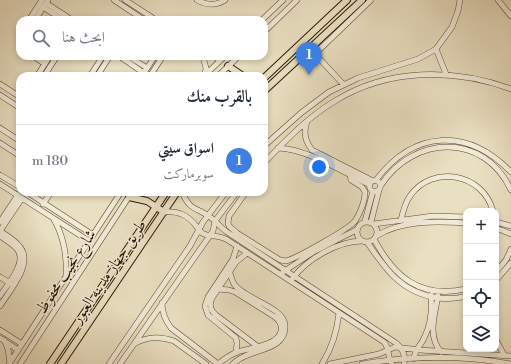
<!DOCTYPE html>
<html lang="ar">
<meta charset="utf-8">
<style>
body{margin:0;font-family:"Libre Bodoni",Amiri,serif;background:#f6f6f7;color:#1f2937;direction:rtl}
.controls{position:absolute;right:12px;bottom:12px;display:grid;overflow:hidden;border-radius:8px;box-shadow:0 2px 6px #0003}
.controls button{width:36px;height:36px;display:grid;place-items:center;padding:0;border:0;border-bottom:1px solid #e0e1e3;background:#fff;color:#1f2937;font:20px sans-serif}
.you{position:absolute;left:319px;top:167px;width:14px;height:14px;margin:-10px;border:3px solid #fff;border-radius:50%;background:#1a73e8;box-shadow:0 0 0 6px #1a73e833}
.badge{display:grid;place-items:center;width:26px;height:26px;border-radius:50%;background:#0f766e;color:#fff;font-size:13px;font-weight:700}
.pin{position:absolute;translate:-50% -33px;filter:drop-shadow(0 1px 2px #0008)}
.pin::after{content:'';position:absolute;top:21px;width:14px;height:12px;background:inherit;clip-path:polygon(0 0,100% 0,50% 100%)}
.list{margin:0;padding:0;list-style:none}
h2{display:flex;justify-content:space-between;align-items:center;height:52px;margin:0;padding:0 16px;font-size:17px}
h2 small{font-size:13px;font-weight:400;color:#747a83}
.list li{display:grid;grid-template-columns:26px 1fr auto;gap:12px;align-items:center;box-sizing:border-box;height:72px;padding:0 16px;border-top:1px solid #e0e1e3}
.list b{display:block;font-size:15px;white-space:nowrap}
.list p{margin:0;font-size:13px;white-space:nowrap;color:#747a83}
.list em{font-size:13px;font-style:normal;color:#747a83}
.icon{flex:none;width:22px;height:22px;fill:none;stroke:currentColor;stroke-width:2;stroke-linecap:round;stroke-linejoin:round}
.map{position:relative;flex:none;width:511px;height:364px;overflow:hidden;direction:ltr}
.search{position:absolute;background:#fff;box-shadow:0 2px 6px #0003;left:16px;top:16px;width:252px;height:44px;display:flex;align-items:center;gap:10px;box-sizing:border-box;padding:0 14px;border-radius:12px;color:#747a83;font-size:15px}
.panel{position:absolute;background:#fff;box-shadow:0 2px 6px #0003;left:16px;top:72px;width:252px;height:124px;border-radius:12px;direction:rtl}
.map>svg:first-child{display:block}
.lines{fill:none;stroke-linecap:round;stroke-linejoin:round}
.minor-casing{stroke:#5d4931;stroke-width:6}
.major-casing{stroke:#2e1701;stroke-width:8}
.minor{stroke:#f1ead7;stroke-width:5}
.major{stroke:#e9dfc1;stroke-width:6}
.labels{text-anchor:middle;stroke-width:3;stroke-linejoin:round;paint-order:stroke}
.street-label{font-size:16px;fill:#2e1701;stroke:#f1ead7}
</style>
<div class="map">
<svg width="511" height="364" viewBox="0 0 511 364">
<rect width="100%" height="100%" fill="#e9dfc1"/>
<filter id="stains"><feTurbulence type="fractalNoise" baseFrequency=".005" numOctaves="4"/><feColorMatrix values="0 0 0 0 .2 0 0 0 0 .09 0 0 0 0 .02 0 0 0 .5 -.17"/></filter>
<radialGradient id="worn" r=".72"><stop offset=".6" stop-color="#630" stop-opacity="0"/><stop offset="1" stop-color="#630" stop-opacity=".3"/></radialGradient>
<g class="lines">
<defs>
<path id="minor" d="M 114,0 L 144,20
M 125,0 L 156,20
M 197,0 C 206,5 216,6 225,0
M 498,0 L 511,16
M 46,3 L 72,20
M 43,7 L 63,20
M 29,20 L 42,0
M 35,20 L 48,0
M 262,20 L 283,0
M 264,32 L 297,0
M 436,49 L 446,74
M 33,56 L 45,64
M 43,56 L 48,59
M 119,56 L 144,73
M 128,56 L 147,68
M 213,56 L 220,60
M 203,57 L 206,68 L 205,75
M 37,76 L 50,56
M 44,76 L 57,56
M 90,76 L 103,56
M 97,76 L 110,56
M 142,76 L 155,56
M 150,76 L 163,56
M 204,76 L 225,56
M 218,76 L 239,56
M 0,84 L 20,97
M 343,84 L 317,56 L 316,53 L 371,0
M 0,95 L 20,108
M 307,122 C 303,132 305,141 312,150 L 373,181
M 0,128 L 20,141
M 0,143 L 20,156
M 264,146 L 301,113 L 329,92 L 358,78 L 418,59 L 436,49 L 452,27 L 458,11 L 460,0
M 278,148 C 308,149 343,172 370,185
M 264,163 C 286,140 308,117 335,101 C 388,68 454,68 511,89
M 0,175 L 20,187
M 376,180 C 414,130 467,127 511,172
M369.5 186a5.5 5.5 0 1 1 11 0a5.5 5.5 0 1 1-11 0Z
M 0,184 L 89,241
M 381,185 C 414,135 484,132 511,190
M 27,192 L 93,235
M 182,192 C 190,211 196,207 210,217 C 216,221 221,228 227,232 L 396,343 C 403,349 406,355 404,364
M 246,192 L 229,216 L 228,223 L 229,226 L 237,233 L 280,260 L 286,261 C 297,258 349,229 355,221 C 360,214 365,201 365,192 L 362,187 L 351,180 L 350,175
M 43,204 L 51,192
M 164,212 C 179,211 188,215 197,227 C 199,230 201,233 204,234 C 211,237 216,234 226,239 L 384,342 C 390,349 387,357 392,364
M 53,218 C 64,236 67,255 66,276
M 401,220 C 403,211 405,203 410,196 C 432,164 483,173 493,211
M 365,221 L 373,191
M357 232a10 10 0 1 1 20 0a10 10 0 1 1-20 0Z
M 0,222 L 18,195
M 371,222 L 379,190
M 496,222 L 511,226
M 374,224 L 433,216 L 466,217
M 496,228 L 511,234
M 0,231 C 7,236 15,240 20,247 C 34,264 9,291 0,306
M 0,231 L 22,198
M 0,236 C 6,240 13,244 17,249 C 28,262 7,285 0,296
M 376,236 C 402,220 436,221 466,223
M 374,239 C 394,277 420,299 466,289
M 367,242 C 386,270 402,293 438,298 C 447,299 457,299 466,296
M 247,253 L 236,262 L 212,298 C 209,305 210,310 216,315 L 257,346
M 283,272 L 315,251 L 356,230
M 496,272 L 506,260 L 511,249
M 230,273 C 231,277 232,280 234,284 C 244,299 284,307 285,325 C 287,353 247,348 233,364
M 0,277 L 10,283
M 293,278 C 307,259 338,241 362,241
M 496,280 L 511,263
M 438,296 C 435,314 427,336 441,352
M 162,303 C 162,313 165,320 171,328 L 218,364
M 0,330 L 22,344
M 0,338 L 18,350
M 4,340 L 8,349 L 10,362
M 496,340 L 504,355
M 134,344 C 147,336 160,336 174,341 L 206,364
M 236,353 L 237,343 L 236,338 L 208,315 L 205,306 L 208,297 L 233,259 L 237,246
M 414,359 C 415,347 421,347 425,336 C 431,324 432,308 431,295
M 9,364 L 121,192
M 20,364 L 132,192
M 109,364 L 190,246 L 203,222 L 226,192
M 120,364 L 213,231 L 215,221 L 237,192
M 218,364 C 224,359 230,355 237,352 C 249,348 278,346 281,331 C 282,325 279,320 275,317 L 235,292 L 229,290 L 218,289
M 322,364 C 332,348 337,332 339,313
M 330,364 L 379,354 L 395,347 L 420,350 L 511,356
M 362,364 C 398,358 437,356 474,359 C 486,360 499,362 511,364"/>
<path id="major" d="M 228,66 L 243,76
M 264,78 L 347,0
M 264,91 L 362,0
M 129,197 L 147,201 L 164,212
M 50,364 L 166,192
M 61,364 L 177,192"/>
</defs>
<use href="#minor" class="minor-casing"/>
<use href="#major" class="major-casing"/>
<use href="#minor" class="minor"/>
<use href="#major" class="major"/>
</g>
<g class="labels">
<g class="street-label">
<text transform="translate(65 271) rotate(-57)" y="6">شارع نجيب محفوظ</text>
<text transform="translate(108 271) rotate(-56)" y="6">طريق جهاز مدينه العبور</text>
</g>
</g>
<rect width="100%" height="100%" filter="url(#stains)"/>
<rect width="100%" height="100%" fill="url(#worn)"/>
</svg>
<div class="controls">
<button>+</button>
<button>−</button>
<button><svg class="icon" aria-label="locate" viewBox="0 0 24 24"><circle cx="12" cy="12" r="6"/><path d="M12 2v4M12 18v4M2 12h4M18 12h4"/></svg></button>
<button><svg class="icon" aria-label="layers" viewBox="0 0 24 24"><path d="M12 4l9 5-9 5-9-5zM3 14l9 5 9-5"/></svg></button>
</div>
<div class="you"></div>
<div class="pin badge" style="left:309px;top:75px;background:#3f7fe0">1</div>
<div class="search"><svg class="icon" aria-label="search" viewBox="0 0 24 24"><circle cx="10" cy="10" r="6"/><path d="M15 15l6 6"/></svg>ابحث هنا</div>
<section class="panel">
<h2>بالقرب منك<small></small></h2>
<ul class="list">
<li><span class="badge" style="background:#3f7fe0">1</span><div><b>اسواق سيتي</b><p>سوبرماركت</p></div><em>180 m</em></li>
</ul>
</section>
</div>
